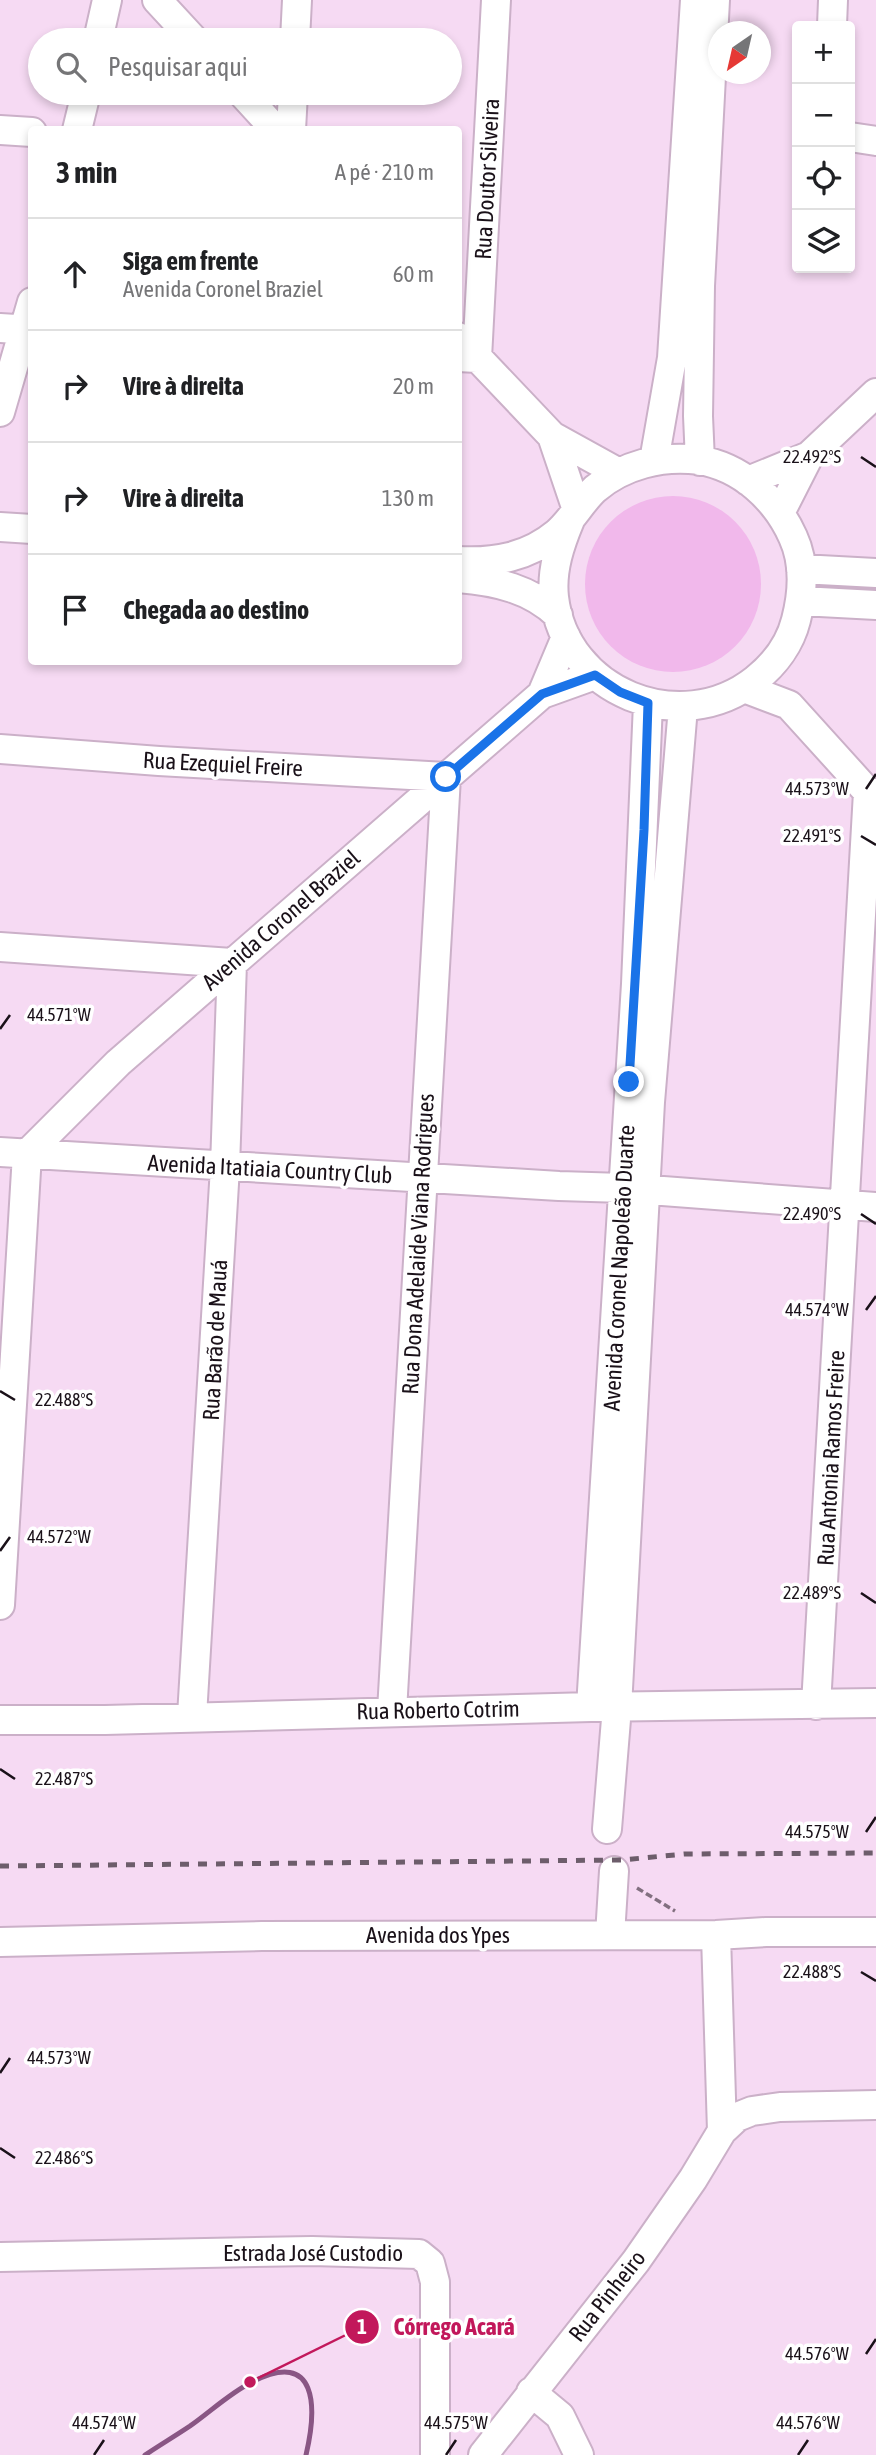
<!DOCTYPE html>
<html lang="pt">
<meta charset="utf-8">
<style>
body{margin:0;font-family:"Asap Condensed",sans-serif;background:#f6f6f6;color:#202124}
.controls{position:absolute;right:21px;top:21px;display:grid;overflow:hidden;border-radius:7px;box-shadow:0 4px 10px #0003}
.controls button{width:63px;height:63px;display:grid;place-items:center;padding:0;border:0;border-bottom:2px solid #e0e0e0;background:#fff;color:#202124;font:35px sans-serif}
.compass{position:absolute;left:708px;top:21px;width:63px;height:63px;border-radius:50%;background:#fff;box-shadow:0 4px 10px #0003;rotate:214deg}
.stop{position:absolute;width:21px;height:21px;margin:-16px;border:5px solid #1a73e8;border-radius:50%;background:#fff}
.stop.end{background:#1a73e8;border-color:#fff;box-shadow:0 2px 7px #0008}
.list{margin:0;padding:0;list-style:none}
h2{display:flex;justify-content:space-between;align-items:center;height:91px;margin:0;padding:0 28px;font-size:30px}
h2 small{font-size:23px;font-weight:400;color:#757577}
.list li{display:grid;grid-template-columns:46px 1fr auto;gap:21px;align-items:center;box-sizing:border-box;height:112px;padding:0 28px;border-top:2px solid #e0e0e0}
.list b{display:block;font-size:26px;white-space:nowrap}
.list p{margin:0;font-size:23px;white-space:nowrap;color:#757577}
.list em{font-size:23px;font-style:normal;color:#757577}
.icon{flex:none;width:38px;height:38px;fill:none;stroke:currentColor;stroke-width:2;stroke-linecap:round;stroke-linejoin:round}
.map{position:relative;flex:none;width:876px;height:2455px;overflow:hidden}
.search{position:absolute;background:#fff;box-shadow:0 4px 10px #0003;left:28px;top:28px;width:434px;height:77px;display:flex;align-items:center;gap:18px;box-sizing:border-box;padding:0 24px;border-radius:38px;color:#757577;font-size:26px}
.panel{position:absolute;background:#fff;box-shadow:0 4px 10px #0003;left:28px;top:126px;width:434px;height:539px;border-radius:7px}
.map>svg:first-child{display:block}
.green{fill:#f1b8eb}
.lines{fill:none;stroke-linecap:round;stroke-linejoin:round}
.stream{stroke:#895684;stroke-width:5}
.minor-casing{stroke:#cbb0c8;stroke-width:32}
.path{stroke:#816f7f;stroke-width:3.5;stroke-dasharray:7 3.5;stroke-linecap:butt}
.minor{stroke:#fff;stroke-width:28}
.rail{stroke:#6d5d6b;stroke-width:5;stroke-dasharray:9 9;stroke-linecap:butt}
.route{stroke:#1a73e8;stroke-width:9}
.ticks{fill:none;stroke:#1a1119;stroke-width:2.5}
.labels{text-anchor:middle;stroke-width:7;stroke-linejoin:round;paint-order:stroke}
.street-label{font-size:23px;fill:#1a1119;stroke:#fff}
.ticks-label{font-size:18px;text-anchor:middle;fill:#1a1119;stroke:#fff;stroke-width:7;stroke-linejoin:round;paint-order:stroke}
.leader{fill:none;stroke:#c2185b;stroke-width:2.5}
.callout-dot{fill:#c2185b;stroke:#fff;stroke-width:2.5}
.mark-label{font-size:21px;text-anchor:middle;font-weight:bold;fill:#fff}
.callout-label{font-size:24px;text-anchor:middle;font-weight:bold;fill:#c2185b;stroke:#fff;stroke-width:7;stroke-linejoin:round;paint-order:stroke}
</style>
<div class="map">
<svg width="876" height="2455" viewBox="0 0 876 2455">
<rect width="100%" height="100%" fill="#f6daf3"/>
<path class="green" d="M585 584a88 88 0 1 1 176 0a88 88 0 1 1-176 0Z"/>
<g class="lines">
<path class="stream" d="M 145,2455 C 160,2445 175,2436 190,2426 C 210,2412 230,2393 252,2382 C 318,2348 317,2408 306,2455"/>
<defs>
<path id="minor" d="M 157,0 L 194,40
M 832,26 L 833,0
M 98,40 L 107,0
M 295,40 L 297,0
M 242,93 L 276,130
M 0,130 L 32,132
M 77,130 L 86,93
M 291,130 L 293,93
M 850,137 L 876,141
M 0,328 L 32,330
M 458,337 L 552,436 L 619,473
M 458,357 L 477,358 L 496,0
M 0,412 L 32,302
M 552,436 L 577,510
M 654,461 L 672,358 L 695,0
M 700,461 L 698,416 L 700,286 L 715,0
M 748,481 L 809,456
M 780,513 L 809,456 L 876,393
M 0,527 L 32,529
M 458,561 C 495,563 528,557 557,533 C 572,520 581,502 595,489 C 623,465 662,455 699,460 C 742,467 776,499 793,537 C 805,563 803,593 796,620 C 790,644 774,665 755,680 C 680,739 565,692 554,597 C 551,570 560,544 570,520
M 801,569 L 876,573
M 458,578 C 496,581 531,589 558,615
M 801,601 L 876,605
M 744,688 L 789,705 L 876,801
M 542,694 L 566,637
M 0,749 L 159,761 L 446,777 L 392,1711
M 0,947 L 232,963 L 225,1167 L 192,1716
M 0,1152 L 559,1186 L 623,1188 L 876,1207
M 0,1605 L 27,1154 L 118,1063 L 542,694 L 595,675
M 816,1705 L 868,792 L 876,793
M 591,1707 L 636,984 L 648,703
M 0,1720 L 105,1720 L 591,1707 L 876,1703
M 607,1829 L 617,1707 L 650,1102 L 683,707
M 610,1935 L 614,1871
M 716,1935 L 722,2131
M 0,1942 L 262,1936 L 716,1935 L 766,1932 L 876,1932
M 0,2257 L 312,2251 L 419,2254 L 430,2263 L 435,2282 L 435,2455
M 531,2392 L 560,2416 L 579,2455
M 483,2455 L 636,2261 L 693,2179 L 722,2131 L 737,2117 L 752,2111 L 780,2107 L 876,2105"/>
</defs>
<use href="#minor" class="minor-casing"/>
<path class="path" d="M 637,1888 L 675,1911"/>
<use href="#minor" class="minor"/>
<path class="rail" d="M 0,1866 L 622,1860 L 684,1854 L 876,1853"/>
</g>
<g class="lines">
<path class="route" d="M 446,777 L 542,694 L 595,675 L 620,692 L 648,703 L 644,830 L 629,1082"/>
</g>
<path class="ticks" d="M 861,457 L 876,467M 866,789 L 876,774M 861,836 L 876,845M 0,1029 L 10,1015M 861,1214 L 876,1224M 866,1310 L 876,1296M 0,1391 L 15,1400M 0,1551 L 10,1537M 861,1593 L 876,1603M 0,1769 L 15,1779M 866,1832 L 876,1817M 861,1972 L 876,1981M 0,2073 L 10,2058M 0,2148 L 15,2158M 866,2354 L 876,2339M 94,2455 L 104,2440M 446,2455 L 456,2440M 798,2455 L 808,2440"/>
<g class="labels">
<g class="street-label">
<text transform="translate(487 179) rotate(-87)" y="8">Rua Doutor Silveira</text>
<text transform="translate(223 764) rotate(3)" y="8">Rua Ezequiel Freire</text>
<text transform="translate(281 920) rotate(-41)" y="8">Avenida Coronel Braziel</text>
<text transform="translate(270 1169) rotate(3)" y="8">Avenida Itatiaia Country Club</text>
<text transform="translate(418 1244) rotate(-87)" y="8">Rua Dona Adelaide Viana Rodrigues</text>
<text transform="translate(619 1268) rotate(-87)" y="8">Avenida Coronel Napoleão Duarte</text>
<text transform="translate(215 1340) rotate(-87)" y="8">Rua Barão de Mauá</text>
<text transform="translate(831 1458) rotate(-87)" y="8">Rua Antonia Ramos Freire</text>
<text transform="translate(438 1710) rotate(-1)" y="8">Rua Roberto Cotrim</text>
<text x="438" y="1943">Avenida dos Ypes</text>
<text x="313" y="2261">Estrada José Custodio</text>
<text transform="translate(607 2296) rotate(-52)" y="8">Rua Pinheiro</text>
</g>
</g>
<g class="ticks-label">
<text x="812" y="463">22.492°S</text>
<text x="817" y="795">44.573°W</text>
<text x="812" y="842">22.491°S</text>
<text x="59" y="1021">44.571°W</text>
<text x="812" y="1220">22.490°S</text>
<text x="817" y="1316">44.574°W</text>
<text x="64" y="1406">22.488°S</text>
<text x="59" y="1543">44.572°W</text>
<text x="812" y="1599">22.489°S</text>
<text x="64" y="1785">22.487°S</text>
<text x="817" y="1838">44.575°W</text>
<text x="812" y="1978">22.488°S</text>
<text x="59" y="2064">44.573°W</text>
<text x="64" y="2164">22.486°S</text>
<text x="817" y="2360">44.576°W</text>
<text x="104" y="2429">44.574°W</text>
<text x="456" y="2429">44.575°W</text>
<text x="808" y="2429">44.576°W</text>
</g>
<path class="leader" d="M250 2382L362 2327"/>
<g class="callout-dot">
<circle cx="250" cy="2382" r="7"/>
<circle cx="362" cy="2327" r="18"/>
</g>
<g class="mark-label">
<text x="362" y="2334">1</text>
</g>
<g class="callout-label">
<text x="454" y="2335">Córrego Acará</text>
</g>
</svg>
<div class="controls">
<button>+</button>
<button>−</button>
<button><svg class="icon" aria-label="locate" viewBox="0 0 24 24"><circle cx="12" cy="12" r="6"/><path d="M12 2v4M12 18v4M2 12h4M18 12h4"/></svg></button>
<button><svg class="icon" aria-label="layers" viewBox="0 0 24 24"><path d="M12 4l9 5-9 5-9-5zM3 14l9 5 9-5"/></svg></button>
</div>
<svg class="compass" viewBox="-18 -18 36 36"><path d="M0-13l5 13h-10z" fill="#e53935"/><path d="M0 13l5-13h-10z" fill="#757577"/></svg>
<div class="stop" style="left:446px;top:777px"></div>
<div class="stop end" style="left:629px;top:1082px"></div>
<div class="search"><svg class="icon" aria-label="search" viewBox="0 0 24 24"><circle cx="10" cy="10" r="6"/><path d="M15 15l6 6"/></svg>Pesquisar aqui</div>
<section class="panel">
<h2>3 min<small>A pé · 210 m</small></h2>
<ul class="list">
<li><svg class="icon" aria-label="ahead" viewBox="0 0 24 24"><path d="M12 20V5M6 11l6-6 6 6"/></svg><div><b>Siga em frente</b><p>Avenida Coronel Braziel</p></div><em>60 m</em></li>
<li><svg class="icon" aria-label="right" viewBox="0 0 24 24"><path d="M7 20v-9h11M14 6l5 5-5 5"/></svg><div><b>Vire à direita</b></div><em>20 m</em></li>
<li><svg class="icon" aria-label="right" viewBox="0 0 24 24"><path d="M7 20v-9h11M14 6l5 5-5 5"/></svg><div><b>Vire à direita</b></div><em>130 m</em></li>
<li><svg class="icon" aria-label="arrive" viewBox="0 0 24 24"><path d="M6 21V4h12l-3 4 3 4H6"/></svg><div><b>Chegada ao destino</b></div></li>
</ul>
</section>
</div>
